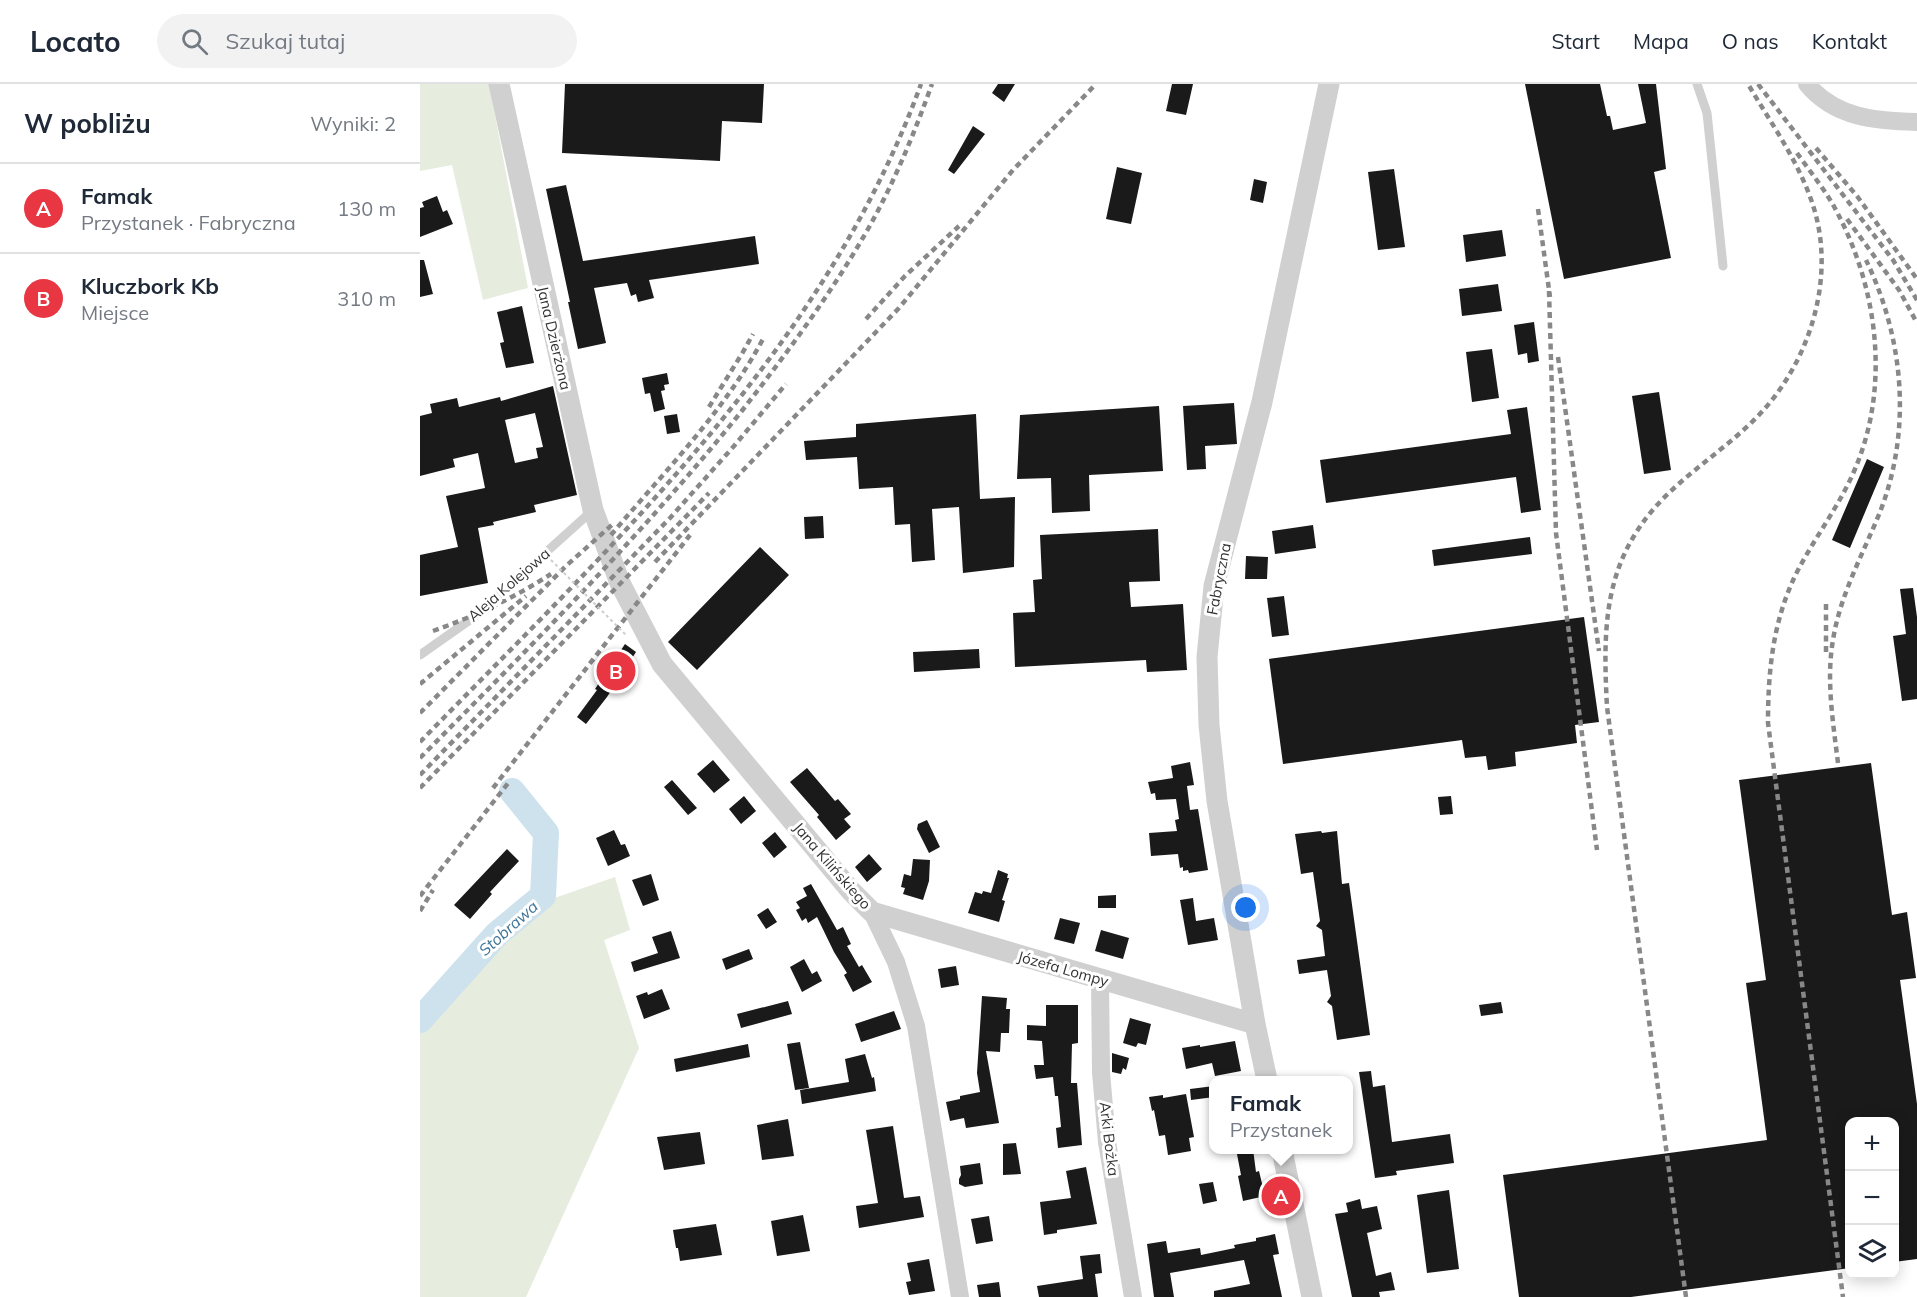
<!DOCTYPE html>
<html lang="pl">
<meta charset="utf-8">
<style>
body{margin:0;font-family:Mulish,sans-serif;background:#f2f2f3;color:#1f2937}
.controls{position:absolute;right:18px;bottom:18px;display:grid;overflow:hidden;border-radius:12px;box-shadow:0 3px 15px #0003}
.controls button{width:54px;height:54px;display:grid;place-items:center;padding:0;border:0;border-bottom:2px solid #e0e1e3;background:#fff;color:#1f2937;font:30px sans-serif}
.you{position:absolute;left:826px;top:824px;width:21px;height:21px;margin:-15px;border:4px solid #fff;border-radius:50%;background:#1a73e8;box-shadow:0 0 0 9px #1a73e833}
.badge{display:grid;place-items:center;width:39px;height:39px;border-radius:50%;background:#e83643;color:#fff;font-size:20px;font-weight:700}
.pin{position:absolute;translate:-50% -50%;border:3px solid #fff;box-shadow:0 2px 6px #0006}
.popup{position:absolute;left:789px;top:992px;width:144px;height:78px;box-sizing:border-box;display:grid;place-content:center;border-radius:12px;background:#fff;filter:drop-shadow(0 2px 4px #0005);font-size:20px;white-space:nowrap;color:#747a83}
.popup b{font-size:22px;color:#1f2937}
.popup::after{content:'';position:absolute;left:50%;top:100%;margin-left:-12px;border:12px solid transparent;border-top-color:#fff}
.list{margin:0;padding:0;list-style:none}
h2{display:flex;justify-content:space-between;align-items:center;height:78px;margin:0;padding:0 24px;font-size:26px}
h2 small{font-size:20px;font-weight:400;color:#747a83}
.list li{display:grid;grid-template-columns:39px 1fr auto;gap:18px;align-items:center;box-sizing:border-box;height:90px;padding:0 24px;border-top:2px solid #e0e1e3}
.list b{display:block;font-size:22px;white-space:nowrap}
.list p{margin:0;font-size:20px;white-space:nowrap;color:#747a83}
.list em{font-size:20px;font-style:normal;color:#747a83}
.icon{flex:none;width:33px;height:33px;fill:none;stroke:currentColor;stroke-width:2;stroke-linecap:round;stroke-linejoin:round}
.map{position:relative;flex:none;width:1497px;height:1213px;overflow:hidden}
header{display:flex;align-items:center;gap:36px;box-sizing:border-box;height:84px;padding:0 30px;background:#fff;border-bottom:2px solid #e0e1e3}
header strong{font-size:28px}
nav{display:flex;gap:33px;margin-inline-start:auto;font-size:21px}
.search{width:420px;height:54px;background:#f2f2f3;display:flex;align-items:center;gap:15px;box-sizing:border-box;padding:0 21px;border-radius:33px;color:#747a83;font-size:22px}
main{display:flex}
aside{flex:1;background:#fff}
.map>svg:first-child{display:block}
.green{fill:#e6ecde}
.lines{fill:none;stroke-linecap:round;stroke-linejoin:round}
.river{stroke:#cee2ee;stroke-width:26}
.building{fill:#1a1a1a;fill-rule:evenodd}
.service{stroke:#d0d0d0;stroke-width:9}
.minor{stroke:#d0d0d0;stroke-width:18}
.tertiary{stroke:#d0d0d0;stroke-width:21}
.rail{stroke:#888;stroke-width:4.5;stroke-dasharray:6 4.5;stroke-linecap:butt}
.path-bridge{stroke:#cdcdcd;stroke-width:2;stroke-dasharray:3 3;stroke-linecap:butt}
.labels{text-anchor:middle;stroke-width:6;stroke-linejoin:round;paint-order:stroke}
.street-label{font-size:15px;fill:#333;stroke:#fff}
.water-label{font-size:16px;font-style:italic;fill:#3e7598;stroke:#fff}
</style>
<header>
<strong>Locato</strong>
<div class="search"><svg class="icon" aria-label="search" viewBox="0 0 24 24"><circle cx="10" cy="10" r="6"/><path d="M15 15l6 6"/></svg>Szukaj tutaj</div>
<nav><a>Start</a><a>Mapa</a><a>O nas</a><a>Kontakt</a></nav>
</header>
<main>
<aside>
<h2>W pobliżu<small>Wyniki: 2</small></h2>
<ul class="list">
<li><span class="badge">A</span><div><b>Famak</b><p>Przystanek · Fabryczna</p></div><em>130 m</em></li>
<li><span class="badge">B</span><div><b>Kluczbork Kb</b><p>Miejsce</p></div><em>310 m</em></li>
</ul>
</aside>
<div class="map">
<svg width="1497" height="1213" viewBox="0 0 1497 1213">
<rect width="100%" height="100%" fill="#fff"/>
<path class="green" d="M 0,0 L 69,0 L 108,204 L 63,216 L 32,81 L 0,87 Z
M 195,793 L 210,846 L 184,856 L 219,964 L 106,1213 L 0,1213 L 0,942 L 81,857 L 126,817 Z"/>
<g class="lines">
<path class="river" d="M 0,936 L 77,850 L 123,812 L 126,749 L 92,707"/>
</g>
<path class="building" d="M 145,0 L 344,0 L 342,39 L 302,37 L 300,77 L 142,69 Z
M 578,0 L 595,0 L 584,18 L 572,9 Z
M 752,0 L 773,0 L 766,31 L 746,27 Z
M 1105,0 L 1180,0 L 1187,32 L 1190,32 L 1193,46 L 1226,39 L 1218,0 L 1236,0 L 1246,85 L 1234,88 L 1251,174 L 1144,195 Z
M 553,42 L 565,50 L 534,90 L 528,86 Z
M 697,83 L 722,89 L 711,140 L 686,135 Z
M 974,85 L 985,163 L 958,166 L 948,88 Z
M 834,95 L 847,98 L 843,119 L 830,116 Z
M 146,101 L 163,177 L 335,152 L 339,180 L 229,196 L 234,214 L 218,218 L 216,210 L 211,212 L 207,199 L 174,204 L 186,259 L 158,265 L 148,218 L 150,218 L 126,105 Z
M 17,112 L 23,128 L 27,126 L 33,140 L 0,153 L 0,124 L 4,123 L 2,118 Z
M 1082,146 L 1086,172 L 1046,178 L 1043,151 Z
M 0,176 L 4,176 L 13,210 L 0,213 Z
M 1078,200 L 1082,227 L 1042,232 L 1039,205 Z
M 102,222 L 114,279 L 86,284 L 80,259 L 84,258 L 77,228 Z
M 1114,238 L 1119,277 L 1108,279 L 1107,269 L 1098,271 L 1094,241 Z
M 1072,265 L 1079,314 L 1052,318 L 1046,268 Z
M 247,289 L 249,300 L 244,301 L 245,306 L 241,307 L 245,325 L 234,328 L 230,309 L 225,310 L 222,294 Z
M 133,302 L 157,411 L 114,421 L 116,428 L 73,438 L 74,441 L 58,444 L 68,499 L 0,512 L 0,471 L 38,463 L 26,412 L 65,404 L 58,369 L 33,375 L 35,383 L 0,392 L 0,332 L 12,329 L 10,320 L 37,314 L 39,323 L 80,313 L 81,317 ZM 115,329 L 123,363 L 116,364 L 118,374 L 95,379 L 85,336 Z
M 1239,308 L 1251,386 L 1224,390 L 1212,312 Z
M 814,319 L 817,360 L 785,362 L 786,385 L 767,386 L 763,322 Z
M 739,322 L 743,387 L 669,391 L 670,427 L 632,429 L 631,394 L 597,395 L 600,331 Z
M 1107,323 L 1121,426 L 1101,429 L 1096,393 L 906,419 L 900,376 L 1091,350 L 1087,326 Z
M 257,330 L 260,348 L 247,350 L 244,332 Z
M 556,330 L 560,415 L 595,413 L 594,483 L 543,489 L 539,423 L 512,425 L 515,476 L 492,478 L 490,440 L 475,441 L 473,403 L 439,405 L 437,373 L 386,376 L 384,357 L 436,353 L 436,340 Z
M 1447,375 L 1464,383 L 1430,464 L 1412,456 Z
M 403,432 L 404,454 L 385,455 L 384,433 Z
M 893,441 L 896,464 L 855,470 L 852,447 Z
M 738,445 L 740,497 L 709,498 L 711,523 L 763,520 L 767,586 L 727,588 L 726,576 L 595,583 L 593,529 L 615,528 L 613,496 L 622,495 L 620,451 Z
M 1110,453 L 1112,470 L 1014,482 L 1012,466 Z
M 340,463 L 369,491 L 277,586 L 248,558 Z
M 826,472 L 848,473 L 847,495 L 825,495 Z
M 1493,504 L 1497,533 L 1497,615 L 1482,617 L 1473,552 L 1486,550 L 1480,505 Z
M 864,512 L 869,551 L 852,553 L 847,514 Z
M 1164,533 L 1179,638 L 1155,641 L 1157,659 L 1095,668 L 1096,682 L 1068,686 L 1066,672 L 1045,674 L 1042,656 L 863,680 L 849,575 Z
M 205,560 L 216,568 L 187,613 L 166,640 L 157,633 L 177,606 L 175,605 Z
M 559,565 L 560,584 L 494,588 L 493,568 Z
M 293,676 L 310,696 L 294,709 L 277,690 Z
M 770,678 L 774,701 L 767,702 L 770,726 L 778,725 L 788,786 L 769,789 L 768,786 L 763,787 L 763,783 L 760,784 L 758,770 L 731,772 L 729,749 L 757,747 L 755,736 L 759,735 L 756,715 L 736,716 L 735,709 L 731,710 L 728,698 L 753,694 L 751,682 Z
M 1451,679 L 1472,831 L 1487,828 L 1496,894 L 1480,896 L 1497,1020 L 1497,1175 L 1474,1178 L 1474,1038 L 1430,1038 L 1430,1184 L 1211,1213 L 1099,1213 L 1083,1091 L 1347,1056 L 1326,899 L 1346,896 L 1319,696 Z
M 387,684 L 415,717 L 418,715 L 431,730 L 424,735 L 431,743 L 416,756 L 397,733 L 399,731 L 370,698 Z
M 252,696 L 277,724 L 268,731 L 244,703 Z
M 324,712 L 336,727 L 321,740 L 309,725 Z
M 1031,712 L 1033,730 L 1020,731 L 1018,713 Z
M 507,736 L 520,763 L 509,769 L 497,745 L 498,740 Z
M 194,746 L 201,761 L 205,760 L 210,772 L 188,782 L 176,754 Z
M 901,747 L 902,749 L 917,747 L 922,800 L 929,799 L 950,951 L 917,956 L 912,922 L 907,918 L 911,912 L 907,886 L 879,890 L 877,876 L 905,872 L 902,846 L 896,842 L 900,837 L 893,788 L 881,790 L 875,750 Z
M 355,748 L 367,763 L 354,774 L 342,759 Z
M 87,765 L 99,777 L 70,808 L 72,810 L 50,835 L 34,821 Z
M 449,770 L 462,785 L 447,798 L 435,783 Z
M 493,775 L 510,776 L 509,797 L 503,816 L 483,810 L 485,804 L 481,803 L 484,790 L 491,792 Z
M 578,786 L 588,790 L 587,794 L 589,794 L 582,816 L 585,817 L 579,838 L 548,829 L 555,808 L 562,810 L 563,807 L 571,809 Z
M 231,790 L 239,816 L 223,822 L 212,796 Z
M 391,800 L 417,846 L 423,843 L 431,860 L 427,862 L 439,883 L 442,881 L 452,898 L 433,908 L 424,891 L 427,889 L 414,868 L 397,833 L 388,839 L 386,834 L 382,837 L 376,826 L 380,824 L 376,818 L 387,812 L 383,804 Z
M 696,811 L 696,824 L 678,824 L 678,812 Z
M 773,814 L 776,837 L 794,834 L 798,856 L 768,861 L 760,816 Z
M 348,824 L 357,838 L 346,845 L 337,831 Z
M 640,834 L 660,839 L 654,860 L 634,855 Z
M 681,846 L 709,854 L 703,875 L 675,867 Z
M 251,847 L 260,874 L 214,888 L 211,878 L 238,869 L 232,853 Z
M 329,865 L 333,875 L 306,886 L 302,875 Z
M 384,875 L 392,890 L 397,887 L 402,897 L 382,908 L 370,883 Z
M 536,882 L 539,901 L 521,904 L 518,885 Z
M 242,905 L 250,925 L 224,935 L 216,912 L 227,908 L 228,911 Z
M 562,912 L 587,914 L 586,925 L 590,925 L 589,949 L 581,949 L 580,968 L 566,967 L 579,1039 L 546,1044 L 544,1034 L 530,1037 L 526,1018 L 540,1015 L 540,1012 L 560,1008 L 557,989 Z
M 368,917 L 372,930 L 321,944 L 317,930 Z
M 1081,918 L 1083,929 L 1061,932 L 1059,921 Z
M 626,921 L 658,921 L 658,959 L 652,960 L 651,999 L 657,999 L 662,1061 L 638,1064 L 636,1044 L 641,1043 L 638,1012 L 635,1012 L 633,993 L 616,995 L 614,981 L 624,981 L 622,957 L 607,956 L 607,941 L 626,942 Z
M 474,927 L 481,945 L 441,958 L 435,940 Z
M 710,934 L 731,940 L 726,961 L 718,959 L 716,963 L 703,959 Z
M 815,957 L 821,987 L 795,992 L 792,979 L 766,985 L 762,964 L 780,961 L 780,963 Z
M 380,958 L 389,1004 L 375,1006 L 367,960 Z
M 328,960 L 330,973 L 256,988 L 254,975 Z
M 692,969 L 709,974 L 706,986 L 703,984 L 701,990 L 692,988 Z
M 445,970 L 452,994 L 454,993 L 456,1007 L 382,1020 L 380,1006 L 429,998 L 425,975 Z
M 951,987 L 953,1003 L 965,1001 L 972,1058 L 1030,1050 L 1034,1079 L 976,1087 L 977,1091 L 955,1094 L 939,988 Z
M 794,1002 L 794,1013 L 771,1016 L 770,1005 Z
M 766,1010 L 774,1053 L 769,1054 L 771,1067 L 748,1071 L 745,1051 L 739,1052 L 734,1026 L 732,1027 L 729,1013 L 743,1011 L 743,1014 Z
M 368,1035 L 374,1072 L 342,1076 L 337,1041 Z
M 473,1042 L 484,1114 L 500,1112 L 504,1133 L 439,1144 L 436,1122 L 458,1119 L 446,1046 Z
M 280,1048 L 285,1080 L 244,1086 L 237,1053 Z
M 596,1059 L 601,1090 L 583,1091 L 583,1060 Z
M 816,1065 L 833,1065 L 836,1088 L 839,1087 L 845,1112 L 823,1117 L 818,1092 L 821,1091 Z
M 560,1079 L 563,1100 L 545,1103 L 539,1100 L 539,1095 L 541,1091 L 540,1082 Z
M 666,1083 L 677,1140 L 637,1146 L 637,1149 L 624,1151 L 620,1118 L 651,1114 L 646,1087 Z
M 793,1098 L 797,1117 L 783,1120 L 779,1100 Z
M 1029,1106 L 1039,1185 L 1007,1189 L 997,1111 Z
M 940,1115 L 942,1125 L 957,1122 L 962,1145 L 947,1149 L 956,1192 L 971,1188 L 975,1206 L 959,1208 L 960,1213 L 932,1213 L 915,1130 L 928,1128 L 926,1119 Z
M 383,1131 L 390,1167 L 357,1172 L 351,1137 Z
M 569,1132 L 573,1157 L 556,1160 L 551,1135 Z
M 296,1140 L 302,1171 L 260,1177 L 258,1164 L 256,1164 L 253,1146 Z
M 855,1150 L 859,1170 L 853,1171 L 862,1213 L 794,1213 L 794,1207 L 830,1200 L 824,1176 L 750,1189 L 754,1213 L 734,1213 L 727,1160 L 746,1157 L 748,1169 L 780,1164 L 781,1171 L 815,1164 L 814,1161 L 836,1157 L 836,1154 Z
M 680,1170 L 682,1189 L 675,1190 L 678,1213 L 619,1213 L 617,1202 L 663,1195 L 660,1172 Z
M 509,1175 L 515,1207 L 489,1211 L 486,1198 L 491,1197 L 487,1179 Z
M 579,1198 L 581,1213 L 559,1213 L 557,1201 Z"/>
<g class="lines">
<path class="service" d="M 1277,0 L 1287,29 L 1303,182
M 0,571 L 54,533 L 173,426"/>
<path class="minor" d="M 1387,0 C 1415,34 1456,37 1497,38
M 452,828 L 476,878 L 496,942 L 540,1213
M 680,896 L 681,988 L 687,1058 L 713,1213"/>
<path class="tertiary" d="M 79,0 L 173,426 L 200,499 L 242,580 L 431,807 L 452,828 L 835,940
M 847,996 L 835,940 L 797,717 L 789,641 L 787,573 L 794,502 L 842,318 L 909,0
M 862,1066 L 892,1213"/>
<path class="rail" d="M 1338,0 L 1473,176 L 1497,216
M 1396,64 L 1437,112 L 1497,195
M 1377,69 C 1391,89 1407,108 1418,130 C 1458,207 1470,303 1435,385 C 1420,421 1395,453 1377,488 C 1353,536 1348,586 1348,639 L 1423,1213
M 1118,125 L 1130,213
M 1427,135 L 1479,206 L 1497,239
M 1129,207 L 1136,449 L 1177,766
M 446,235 L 485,192 L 539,142
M 1138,273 L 1179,567
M 289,323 L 323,268 L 333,250
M 191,451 C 244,388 304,328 343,255
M 235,478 L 479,224 L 593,86 L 676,0
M 13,547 C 55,532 94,514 131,490
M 1406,568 L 1406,516
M 0,600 L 106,512
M 0,629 L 147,481 L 194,439
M 0,658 C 192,461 405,265 501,0
M 0,674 C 111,562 222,451 321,328 C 367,269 411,210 448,145 C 474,99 494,50 512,0
M 1418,679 C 1413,638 1406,596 1413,556 C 1420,511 1443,470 1460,428 C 1492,346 1484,255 1446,176
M 0,691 L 250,434 L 314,362 L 366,300
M 0,704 L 289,409
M 73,704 L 270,451
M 0,812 L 89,698
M 0,827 L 13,806
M 1266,1213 L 1187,623 C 1184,564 1182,504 1214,452 C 1244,401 1297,374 1337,333 C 1388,281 1415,199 1395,128 C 1382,82 1352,41 1328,0"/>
<path class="path-bridge" d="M 131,476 L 207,552"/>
</g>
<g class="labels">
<g class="street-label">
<text transform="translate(134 254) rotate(77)" y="5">Jana Dzierżona</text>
<text transform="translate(799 495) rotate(-79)" y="5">Fabryczna</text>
<text transform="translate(89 501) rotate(-41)" y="5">Aleja Kolejowa</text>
<text transform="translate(412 782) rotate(49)" y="5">Jana Kilińskiego</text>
<text transform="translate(643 885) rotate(16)" y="5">Józefa Lompy</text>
<text transform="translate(689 1055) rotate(83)" y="5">Arki Bożka</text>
</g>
<g class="water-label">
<text transform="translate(88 844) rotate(-42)" y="6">Stobrawa</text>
</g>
</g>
</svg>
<div class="controls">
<button>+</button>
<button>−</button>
<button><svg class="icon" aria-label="layers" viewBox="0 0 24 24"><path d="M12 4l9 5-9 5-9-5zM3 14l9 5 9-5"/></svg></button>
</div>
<div class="you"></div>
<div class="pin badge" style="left:861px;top:1112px">A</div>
<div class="popup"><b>Famak</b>Przystanek</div>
<div class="pin badge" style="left:196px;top:587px">B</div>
</div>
</main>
